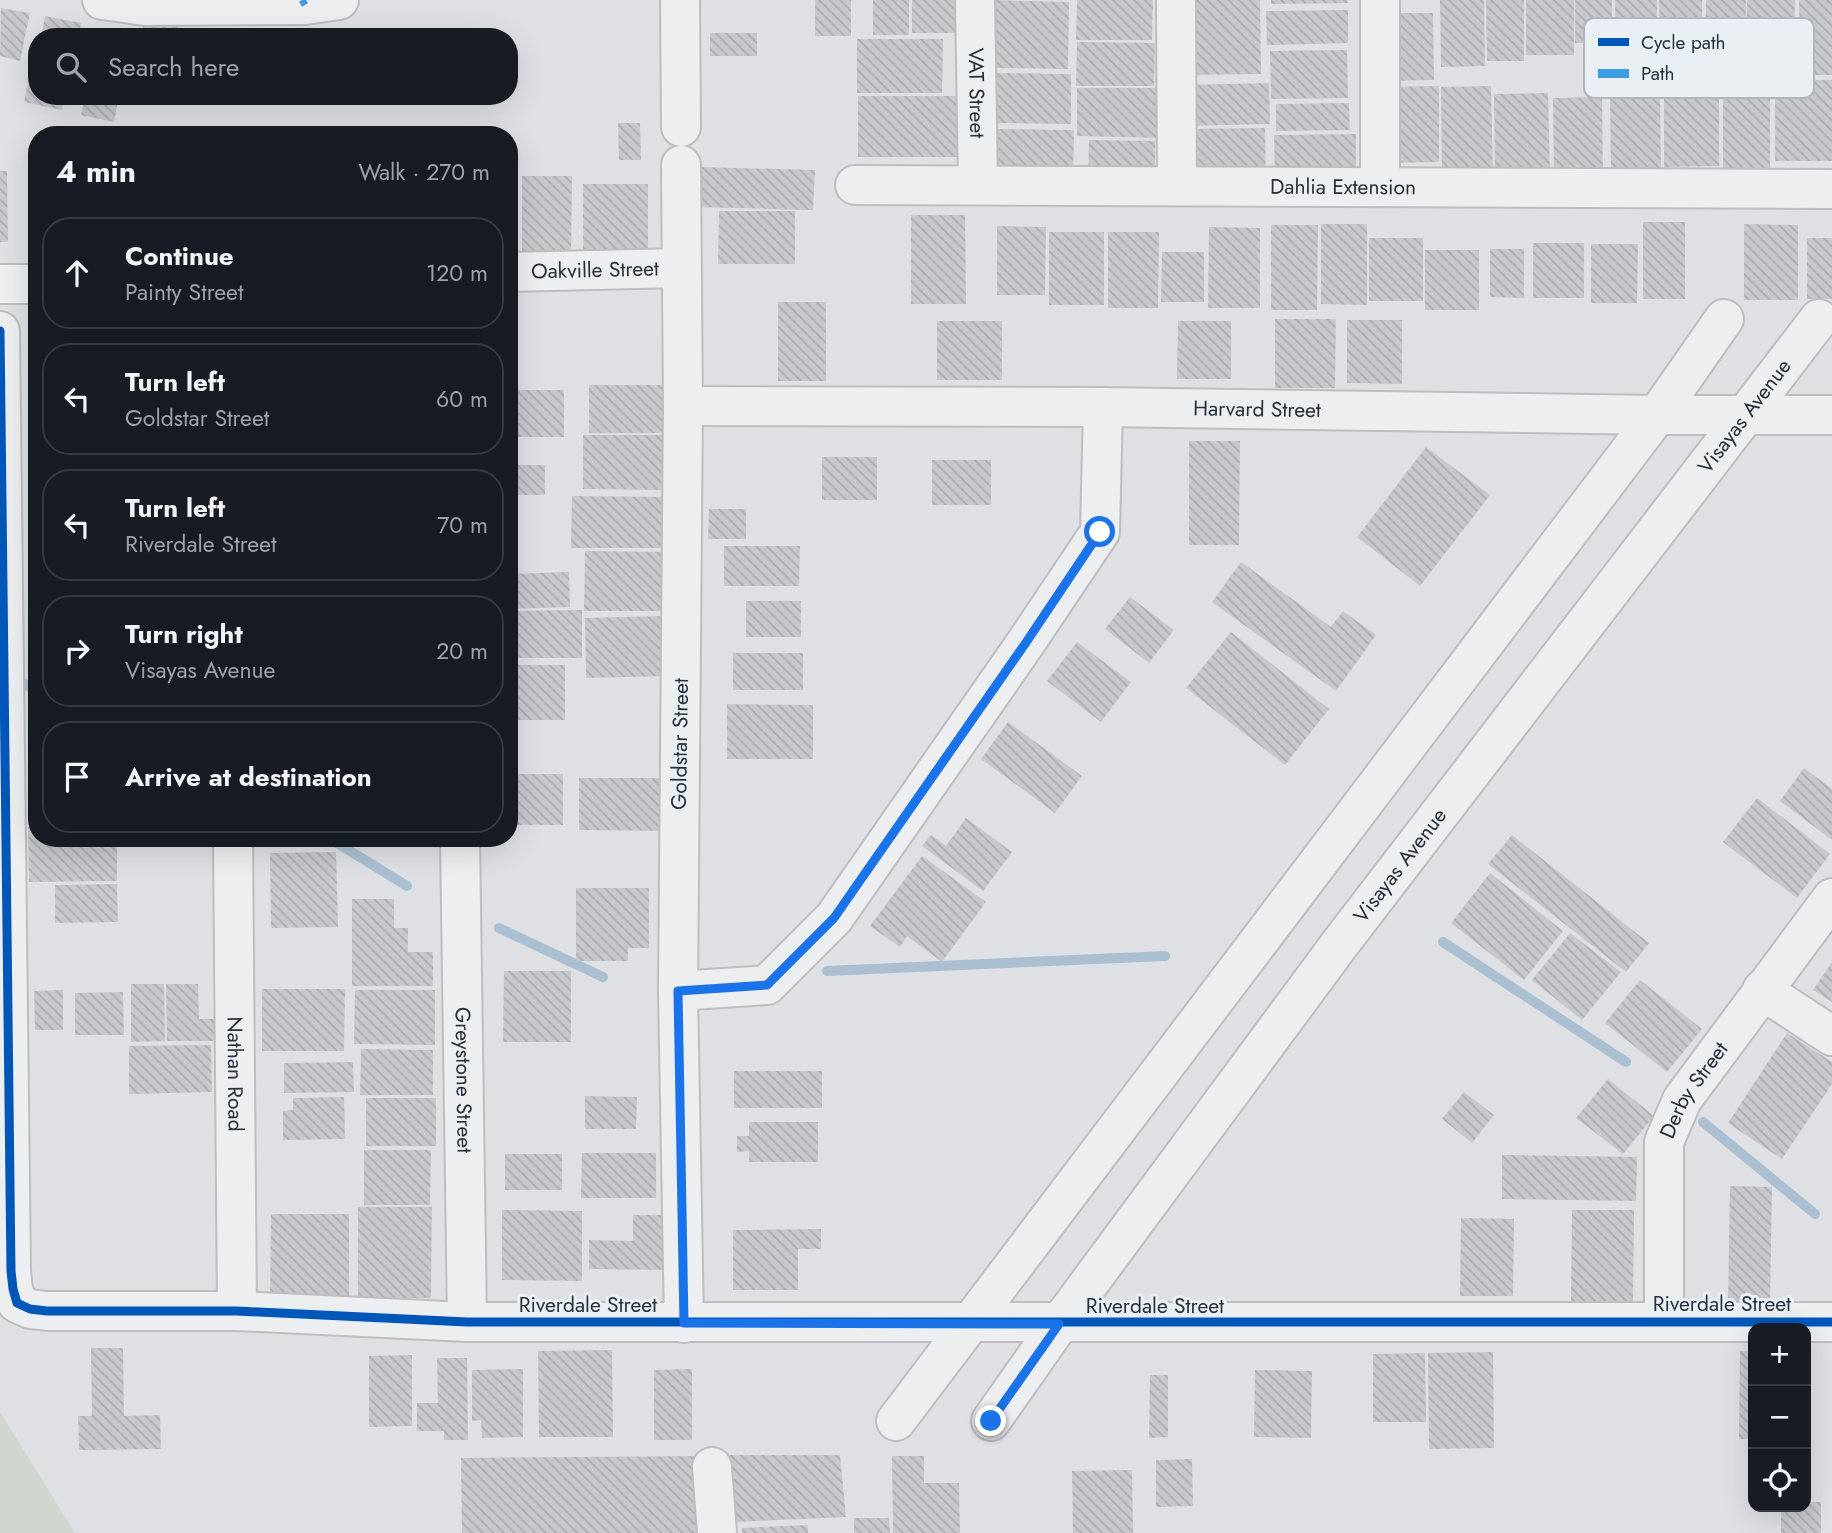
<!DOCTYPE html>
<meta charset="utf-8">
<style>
body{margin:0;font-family:Jost,sans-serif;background:#242831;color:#f1f3f6}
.controls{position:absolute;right:21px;bottom:21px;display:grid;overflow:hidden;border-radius:14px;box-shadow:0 7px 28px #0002}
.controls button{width:63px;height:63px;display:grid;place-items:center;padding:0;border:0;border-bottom:2px solid #363941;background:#171b24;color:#f1f3f6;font:35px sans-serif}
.stop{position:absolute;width:21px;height:21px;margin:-16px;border:5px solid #1a73e8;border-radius:50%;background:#fff}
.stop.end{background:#1a73e8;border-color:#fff;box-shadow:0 2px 7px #0008}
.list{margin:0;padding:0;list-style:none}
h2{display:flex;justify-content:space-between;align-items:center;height:91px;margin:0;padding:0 28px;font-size:30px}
h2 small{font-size:23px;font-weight:400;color:#9ea1a6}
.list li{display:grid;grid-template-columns:46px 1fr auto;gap:21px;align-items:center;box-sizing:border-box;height:112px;margin:0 14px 14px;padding:0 14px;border:2px solid #363941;border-radius:28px}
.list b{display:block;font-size:26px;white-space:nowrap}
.list p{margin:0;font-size:23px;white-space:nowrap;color:#9ea1a6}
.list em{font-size:23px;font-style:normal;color:#9ea1a6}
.icon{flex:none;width:38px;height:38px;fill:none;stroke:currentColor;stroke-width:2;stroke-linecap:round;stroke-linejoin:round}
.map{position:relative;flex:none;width:1832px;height:1533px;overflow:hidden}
.search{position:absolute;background:#171b24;box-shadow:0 7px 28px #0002;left:28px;top:28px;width:490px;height:77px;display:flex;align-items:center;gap:18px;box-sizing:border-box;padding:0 24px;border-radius:28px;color:#9ea1a6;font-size:26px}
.panel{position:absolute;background:#171b24;box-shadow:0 7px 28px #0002;left:28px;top:126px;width:490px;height:721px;border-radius:28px}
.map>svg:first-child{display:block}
.green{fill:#cfd7ce}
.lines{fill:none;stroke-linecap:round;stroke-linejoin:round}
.stream{stroke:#aac0d1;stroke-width:10}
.building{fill:url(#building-back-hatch)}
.street-casing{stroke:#bcbec1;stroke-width:42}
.street{stroke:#edeef0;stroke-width:38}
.quiet{stroke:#3c9de3;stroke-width:7;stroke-dasharray:14 7;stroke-linecap:butt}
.cycleway-casing{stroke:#eaeff4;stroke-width:13}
.cycleway{stroke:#0057b8;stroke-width:9}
.route{stroke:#1a73e8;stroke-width:9}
.labels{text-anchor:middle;stroke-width:6;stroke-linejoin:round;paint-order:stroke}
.street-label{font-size:21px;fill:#25303d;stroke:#eaeff4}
.key{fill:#eaeff4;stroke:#afb6bd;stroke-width:2}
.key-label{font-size:19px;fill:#25303d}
</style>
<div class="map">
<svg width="1832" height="1533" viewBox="0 0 1832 1533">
<defs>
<pattern id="building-back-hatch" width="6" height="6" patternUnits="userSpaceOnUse" patternTransform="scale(1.75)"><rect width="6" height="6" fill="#c6c8cb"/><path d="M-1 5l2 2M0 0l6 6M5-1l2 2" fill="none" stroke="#aaacaf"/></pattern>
</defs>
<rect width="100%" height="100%" fill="#dee0e3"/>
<path class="green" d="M 0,1412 L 75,1533 L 0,1533 Z"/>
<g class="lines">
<path class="stream" d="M 22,683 L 37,690
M 329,838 L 407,886
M 499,928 L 603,977
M 1443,942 L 1626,1062
M 827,971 L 1165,956
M 1703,1122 L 1815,1214"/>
</g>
<path class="building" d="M 815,0 L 851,0 L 851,36 L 815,36 Z
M 873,0 L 909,0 L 909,35 L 873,35 Z
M 912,0 L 961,0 L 961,33 L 912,33 Z
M 991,0 L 1069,2 L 1068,69 L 991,68 Z
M 1077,0 L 1153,0 L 1152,40 L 1076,40 Z
M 1178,0 L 1260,0 L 1261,74 L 1180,75 Z
M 1271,0 L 1348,0 L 1348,3 L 1271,4 Z
M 1440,0 L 1484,0 L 1485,66 L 1441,67 Z
M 1486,0 L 1524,0 L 1524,61 L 1487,61 Z
M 1526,0 L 1574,0 L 1574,55 L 1526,55 Z
M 1575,0 L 1612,0 L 1612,43 L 1575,43 Z
M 1615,0 L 1657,0 L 1657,75 L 1615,75 Z
M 1659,0 L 1702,0 L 1702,78 L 1660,78 Z
M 1706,0 L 1746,0 L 1745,72 L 1705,71 Z
M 1747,0 L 1795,0 L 1794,75 L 1746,75 Z
M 1799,0 L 1832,0 L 1832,75 L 1800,75 Z
M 1,8 L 30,13 L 20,61 L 0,56 Z
M 1348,10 L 1348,43 L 1267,45 L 1266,11 Z
M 1383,13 L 1433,13 L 1434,80 L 1384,81 Z
M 45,16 L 81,23 L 79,37 L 41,37 Z
M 145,19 L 178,26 L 176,37 L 141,37 Z
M 710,33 L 757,33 L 757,56 L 710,56 Z
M 857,39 L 943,39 L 942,93 L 857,93 Z
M 1077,42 L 1155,43 L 1154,86 L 1076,86 Z
M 1347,50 L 1348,98 L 1271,99 L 1270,51 Z
M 33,57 L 37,58 L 37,96 L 64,96 L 62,110 L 24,102 Z
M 991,73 L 1071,74 L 1071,124 L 990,123 Z
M 1775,80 L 1832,80 L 1832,161 L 1775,161 Z
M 1269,83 L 1270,124 L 1186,126 L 1186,85 Z
M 1439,86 L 1439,162 L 1385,163 L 1384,87 Z
M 1491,86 L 1493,176 L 1442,177 L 1441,87 Z
M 1664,86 L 1719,86 L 1719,166 L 1664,167 Z
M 1077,88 L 1159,88 L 1159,138 L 1077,136 Z
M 1548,93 L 1550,175 L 1495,176 L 1494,94 Z
M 1723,93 L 1770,93 L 1770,169 L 1723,169 Z
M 85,96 L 119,96 L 114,122 L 81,115 Z
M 858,96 L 967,96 L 966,157 L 858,157 Z
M 1602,97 L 1603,176 L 1554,176 L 1553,98 Z
M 1660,97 L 1661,171 L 1611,171 L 1610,98 Z
M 1349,103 L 1350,130 L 1276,131 L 1276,104 Z
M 618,123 L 640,123 L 641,160 L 619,160 Z
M 1265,128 L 1266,180 L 1184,181 L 1184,129 Z
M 988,129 L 1074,130 L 1073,183 L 988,182 Z
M 1356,134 L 1356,181 L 1275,182 L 1274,135 Z
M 1089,140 L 1155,141 L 1155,182 L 1088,182 Z
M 700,167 L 815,170 L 813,210 L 698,207 Z
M 0,171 L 7,171 L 8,242 L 0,242 Z
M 522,176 L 572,176 L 571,258 L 522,258 Z
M 583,184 L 648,184 L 648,257 L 583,257 Z
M 719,211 L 795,211 L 795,264 L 718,264 Z
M 911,215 L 965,215 L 966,304 L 911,304 Z
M 1643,222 L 1685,222 L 1685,299 L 1643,299 Z
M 1321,224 L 1367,224 L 1367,305 L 1321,304 Z
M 1744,224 L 1798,225 L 1798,300 L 1744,300 Z
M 1271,225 L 1318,225 L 1317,310 L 1271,310 Z
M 997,226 L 1046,227 L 1045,295 L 997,295 Z
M 1209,227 L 1260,228 L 1260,308 L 1208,308 Z
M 1049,232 L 1104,232 L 1104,305 L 1049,305 Z
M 1108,232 L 1159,232 L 1158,308 L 1108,308 Z
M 1369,238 L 1423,238 L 1423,301 L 1369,301 Z
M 1807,238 L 1832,238 L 1832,299 L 1807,299 Z
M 1533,243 L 1584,243 L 1584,298 L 1533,298 Z
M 1591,244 L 1638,244 L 1637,303 L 1591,303 Z
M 1490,249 L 1524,249 L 1524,298 L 1490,297 Z
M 1425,250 L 1479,250 L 1479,310 L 1425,310 Z
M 1162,252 L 1204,252 L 1204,302 L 1161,302 Z
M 778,302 L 826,302 L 826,381 L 778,381 Z
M 1275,319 L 1336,319 L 1335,388 L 1275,388 Z
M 1347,320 L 1402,320 L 1402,384 L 1347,383 Z
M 937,321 L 1002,321 L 1002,380 L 937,380 Z
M 1178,321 L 1231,321 L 1231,379 L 1177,379 Z
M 589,385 L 672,385 L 671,433 L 589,433 Z
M 509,390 L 564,390 L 564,437 L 509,437 Z
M 583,435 L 672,435 L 672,490 L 583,489 Z
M 1189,441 L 1240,441 L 1239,545 L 1189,545 Z
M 1426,447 L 1490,495 L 1420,586 L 1357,537 Z
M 822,457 L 877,457 L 877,500 L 822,500 Z
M 932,460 L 991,460 L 991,505 L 932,505 Z
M 509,465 L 545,465 L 545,495 L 509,495 Z
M 572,496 L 675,497 L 675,548 L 571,548 Z
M 709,509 L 746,509 L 746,539 L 708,539 Z
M 724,546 L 800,546 L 799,586 L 724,586 Z
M 585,551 L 668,552 L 668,611 L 584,611 Z
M 1241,562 L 1331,627 L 1343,611 L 1376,635 L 1336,691 L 1212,602 Z
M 569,572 L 570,607 L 509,609 L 509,574 Z
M 1130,597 L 1174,630 L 1149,663 L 1105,629 Z
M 746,601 L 801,601 L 801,637 L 746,637 Z
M 582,610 L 582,658 L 509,658 L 509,611 Z
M 664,616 L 666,676 L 586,678 L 585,618 Z
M 1231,632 L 1329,709 L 1285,765 L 1186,688 Z
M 1077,642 L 1131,682 L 1101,722 L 1047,681 Z
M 733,653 L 803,653 L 803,690 L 733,690 Z
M 510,665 L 565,665 L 565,720 L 510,720 Z
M 727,704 L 813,705 L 813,759 L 727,759 Z
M 1008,722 L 1082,776 L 1055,813 L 981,759 Z
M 1804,768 L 1832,789 L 1832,840 L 1780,801 Z
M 509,774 L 563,774 L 563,825 L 509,825 Z
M 579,778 L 666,778 L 666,831 L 579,830 Z
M 1757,798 L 1830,854 L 1797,898 L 1723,842 Z
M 966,818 L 1012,852 L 983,891 L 922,846 L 931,835 L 946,846 Z
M 28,827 L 37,827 L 37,838 L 117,838 L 117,881 L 29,882 Z
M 1512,835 L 1649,943 L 1626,972 L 1488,864 Z
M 336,852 L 338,927 L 271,928 L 270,853 Z
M 922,856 L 986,902 L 942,962 L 907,936 L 900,947 L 870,926 Z
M 1490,873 L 1563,931 L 1524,980 L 1451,923 Z
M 117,884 L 118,922 L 55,923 L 55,885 Z
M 576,888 L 649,888 L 649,948 L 628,948 L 628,961 L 576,961 Z
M 352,899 L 394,899 L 394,928 L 408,928 L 408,952 L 433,952 L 433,986 L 352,986 Z
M 1570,933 L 1621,972 L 1582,1020 L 1532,980 Z
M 1832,962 L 1832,1002 L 1813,990 Z
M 504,971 L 571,971 L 571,1042 L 503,1042 Z
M 1640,980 L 1702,1029 L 1667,1072 L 1605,1023 Z
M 131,984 L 164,984 L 165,1041 L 131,1042 Z
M 166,984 L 198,984 L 199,1019 L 215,1019 L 215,1041 L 167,1041 Z
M 262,989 L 345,989 L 344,1051 L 262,1051 Z
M 63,990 L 63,1030 L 35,1030 L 34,991 Z
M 355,990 L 435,990 L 435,1045 L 354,1044 Z
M 123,992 L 124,1035 L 75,1035 L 75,993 Z
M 1787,1033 L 1832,1062 L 1832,1084 L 1782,1159 L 1728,1123 Z
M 211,1045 L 212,1092 L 129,1094 L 129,1046 Z
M 361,1049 L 433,1050 L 433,1095 L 360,1095 Z
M 353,1062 L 354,1092 L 284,1093 L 284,1063 Z
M 734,1071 L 822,1071 L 822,1108 L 734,1108 Z
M 1608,1079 L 1654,1116 L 1623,1154 L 1576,1118 Z
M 1464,1092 L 1494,1115 L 1472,1143 L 1442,1119 Z
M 585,1096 L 637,1097 L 636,1129 L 585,1129 Z
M 344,1097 L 345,1139 L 283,1140 L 283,1111 L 293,1110 L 293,1098 Z
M 366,1098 L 436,1098 L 436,1146 L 366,1146 Z
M 749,1122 L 818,1122 L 818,1162 L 749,1162 L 749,1151 L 737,1152 L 737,1136 L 749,1136 Z
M 364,1150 L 431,1150 L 430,1205 L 364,1205 Z
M 582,1153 L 656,1153 L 656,1198 L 581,1198 Z
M 505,1154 L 562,1154 L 562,1190 L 505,1190 Z
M 1502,1155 L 1637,1157 L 1636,1201 L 1502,1199 Z
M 1730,1186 L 1772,1187 L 1770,1302 L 1728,1301 Z
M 358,1207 L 432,1207 L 431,1298 L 358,1298 Z
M 502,1210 L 582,1211 L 582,1281 L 502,1280 Z
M 1572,1210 L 1634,1210 L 1633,1302 L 1571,1301 Z
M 271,1214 L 349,1214 L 349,1302 L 270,1301 Z
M 633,1215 L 671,1215 L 671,1270 L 589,1269 L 589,1240 L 633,1241 Z
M 1461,1218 L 1514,1219 L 1513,1296 L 1460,1296 Z
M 821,1229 L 821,1249 L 798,1249 L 798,1290 L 733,1290 L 733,1230 Z
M 91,1348 L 123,1348 L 124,1416 L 160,1415 L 161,1449 L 79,1450 L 78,1416 L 92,1416 Z
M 612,1350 L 613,1437 L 539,1437 L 538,1351 Z
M 1740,1351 L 1753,1351 L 1753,1439 L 1739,1439 Z
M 1493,1352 L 1494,1448 L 1429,1449 L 1428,1353 Z
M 1425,1353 L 1426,1422 L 1373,1422 L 1373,1354 Z
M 412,1355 L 412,1426 L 369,1427 L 369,1356 Z
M 437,1358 L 467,1358 L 468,1440 L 444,1440 L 444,1431 L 417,1431 L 417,1403 L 438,1403 Z
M 523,1369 L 523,1437 L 482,1438 L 481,1420 L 472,1421 L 472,1370 Z
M 692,1369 L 692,1440 L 654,1440 L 654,1370 Z
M 1255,1370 L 1312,1371 L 1311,1438 L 1254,1437 Z
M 1150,1375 L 1168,1375 L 1168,1437 L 1149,1438 Z
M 730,1455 L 840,1455 L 846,1517 L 733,1522 Z
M 699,1456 L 700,1533 L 462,1533 L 461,1458 Z
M 892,1456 L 924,1456 L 924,1483 L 959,1483 L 960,1533 L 893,1533 Z
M 1192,1459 L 1193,1506 L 1156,1507 L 1156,1460 Z
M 1132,1470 L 1133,1533 L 1073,1533 L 1072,1471 Z
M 1806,1502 L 1821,1502 L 1821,1533 L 1781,1533 L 1781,1507 L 1806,1507 Z
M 854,1518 L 889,1518 L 890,1533 L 854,1533 Z
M 808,1525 L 808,1533 L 742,1533 L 742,1528 Z"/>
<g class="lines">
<defs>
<g id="street">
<path d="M 102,0 L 145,6 L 305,5 L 339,0"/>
<path d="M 680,0 L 681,127"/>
<path id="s1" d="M 975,0 L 978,185"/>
<path d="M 1176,0 L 1177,185"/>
<path d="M 1380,0 L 1380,186"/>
<path d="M 681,165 L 683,406 L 678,991 L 684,1323"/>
<path id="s2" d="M 855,185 L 1832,189"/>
<path id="s3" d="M 509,272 L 681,268"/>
<path d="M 0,284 L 37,284"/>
<path d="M 0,331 L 11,1271 L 13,1289 L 17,1303 L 30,1309 L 47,1311 L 237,1311 L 467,1322 L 1832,1322"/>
<path id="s4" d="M 683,406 L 1103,407 L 1657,415 L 1832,415"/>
<path id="s5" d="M 233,838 L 237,1311"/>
<path id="s6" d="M 460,838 L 467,1322"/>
<path d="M 1762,990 L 1832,1036"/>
<path d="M 678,991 L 767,985 L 834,918 L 1027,641 L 1100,532 L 1103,407"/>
<path id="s7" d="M 1664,1322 L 1664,1142 L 1682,1100 L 1832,898"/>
<path d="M 896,1421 L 1657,415 L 1724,319"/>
<path id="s8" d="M 991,1421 L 1059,1324 L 1339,945 L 1819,319"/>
<path d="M 712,1467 L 717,1533"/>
</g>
</defs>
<use href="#street" class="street-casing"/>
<use href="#street" class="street"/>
<path class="quiet" d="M 302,0 L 305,5"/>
<defs>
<path id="cycleway" d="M 0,331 L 11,1271 L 13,1289 L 17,1303 L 30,1309 L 47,1311 L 237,1311 L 467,1322 L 1832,1322"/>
</defs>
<use href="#cycleway" class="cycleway-casing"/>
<use href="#cycleway" class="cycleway"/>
</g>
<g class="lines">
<path class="route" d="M 991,1421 L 1059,1324 L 684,1323 L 678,991 L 767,985 L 834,918 L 1027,641 L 1100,532"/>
</g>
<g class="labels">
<g class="street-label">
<text dy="7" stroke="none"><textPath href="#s1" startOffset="93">VAT Street</textPath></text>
<text dy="7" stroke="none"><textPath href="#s2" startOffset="488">Dahlia Extension</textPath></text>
<text dy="7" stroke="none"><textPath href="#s3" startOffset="86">Oakville Street</textPath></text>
<text dy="7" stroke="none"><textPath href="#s4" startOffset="574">Harvard Street</textPath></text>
<text dy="7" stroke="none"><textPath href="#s8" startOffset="1256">Visayas Avenue</textPath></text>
<text transform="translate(680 744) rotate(-89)" y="7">Goldstar Street</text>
<text dy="7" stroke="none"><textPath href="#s8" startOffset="690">Visayas Avenue</textPath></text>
<text dy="7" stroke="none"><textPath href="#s5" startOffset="236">Nathan Road</textPath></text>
<text dy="7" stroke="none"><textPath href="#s6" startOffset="242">Greystone Street</textPath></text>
<text dy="7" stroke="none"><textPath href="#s7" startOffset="240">Derby Street</textPath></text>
<text x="1722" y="1311">Riverdale Street</text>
<text x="588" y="1312">Riverdale Street</text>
<text x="1155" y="1313">Riverdale Street</text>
</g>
</g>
<rect x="1584" y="18" width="230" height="80" rx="10" class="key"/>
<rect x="1598" y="38" width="31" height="8" fill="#0057b8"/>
<rect x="1598" y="69" width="31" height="9" fill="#3c9de3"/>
<g class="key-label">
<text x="1641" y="49">Cycle path</text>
<text x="1641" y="80">Path</text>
</g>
</svg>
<div class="controls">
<button>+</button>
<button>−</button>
<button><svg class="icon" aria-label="locate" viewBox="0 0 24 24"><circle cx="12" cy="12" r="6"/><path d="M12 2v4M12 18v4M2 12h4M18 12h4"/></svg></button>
</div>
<div class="stop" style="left:1100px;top:532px"></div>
<div class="stop end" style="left:991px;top:1421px"></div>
<div class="search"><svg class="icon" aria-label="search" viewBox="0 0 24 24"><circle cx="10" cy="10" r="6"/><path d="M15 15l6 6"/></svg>Search here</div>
<section class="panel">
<h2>4 min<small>Walk · 270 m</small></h2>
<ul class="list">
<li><svg class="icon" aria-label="ahead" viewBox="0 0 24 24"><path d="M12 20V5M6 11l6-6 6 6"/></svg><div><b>Continue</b><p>Painty Street</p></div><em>120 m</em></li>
<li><svg class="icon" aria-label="left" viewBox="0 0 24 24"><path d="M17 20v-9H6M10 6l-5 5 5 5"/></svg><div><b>Turn left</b><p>Goldstar Street</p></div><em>60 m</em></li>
<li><svg class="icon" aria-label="left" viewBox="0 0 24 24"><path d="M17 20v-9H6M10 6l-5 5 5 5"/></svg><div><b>Turn left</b><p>Riverdale Street</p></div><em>70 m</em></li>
<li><svg class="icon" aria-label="right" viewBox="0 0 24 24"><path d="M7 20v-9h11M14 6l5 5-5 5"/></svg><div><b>Turn right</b><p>Visayas Avenue</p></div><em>20 m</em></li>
<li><svg class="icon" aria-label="arrive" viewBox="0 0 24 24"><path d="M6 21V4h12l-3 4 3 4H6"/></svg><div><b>Arrive at destination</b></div></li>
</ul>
</section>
</div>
